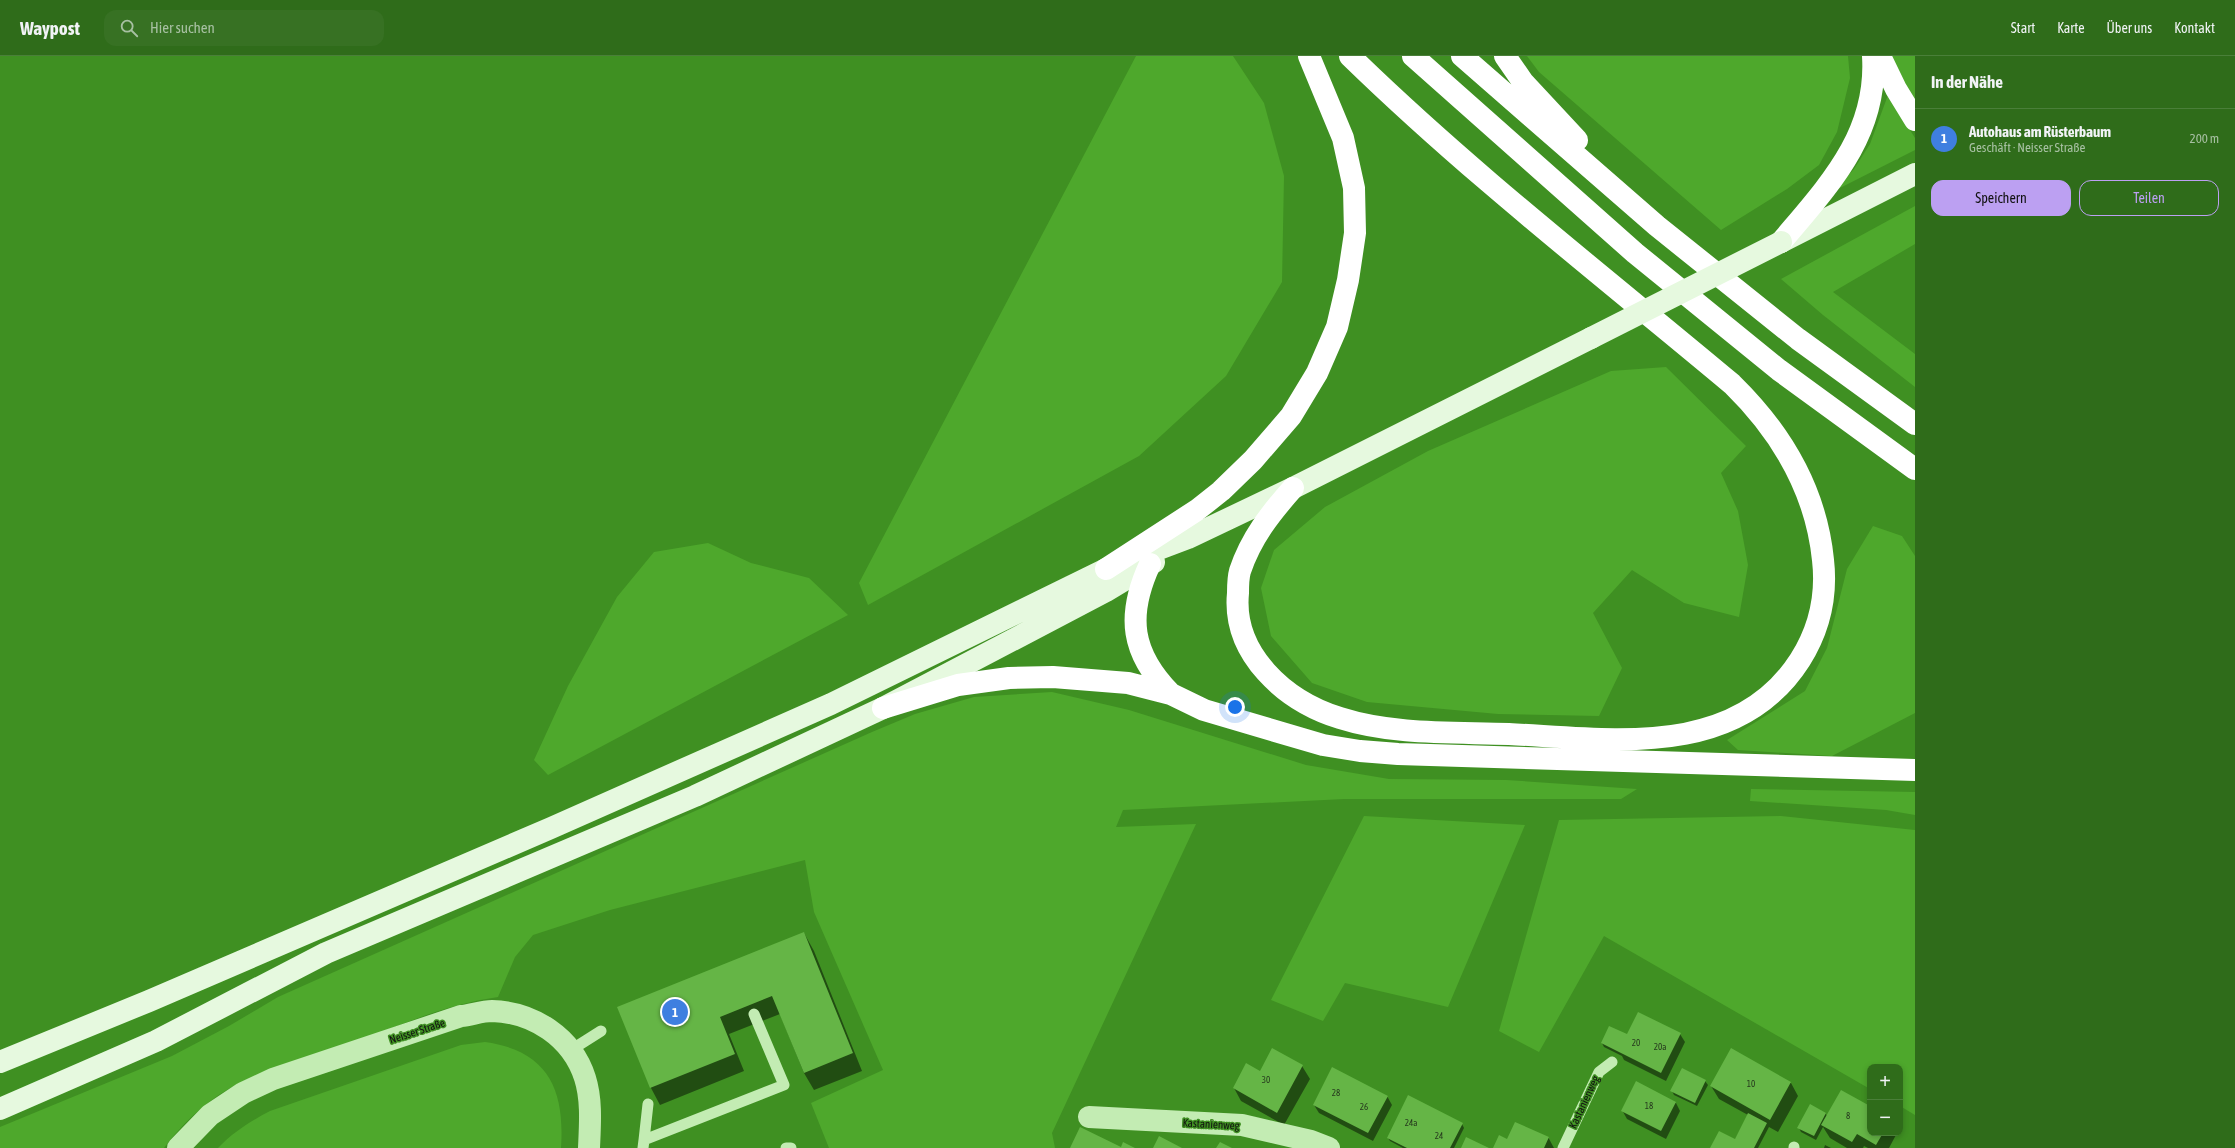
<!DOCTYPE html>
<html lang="de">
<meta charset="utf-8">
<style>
body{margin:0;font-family:"Asap Condensed",sans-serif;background:#377123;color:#f1f3f6}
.controls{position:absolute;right:12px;bottom:12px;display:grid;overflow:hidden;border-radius:8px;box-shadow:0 2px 6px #0003}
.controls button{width:36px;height:36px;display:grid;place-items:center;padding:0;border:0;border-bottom:1px solid #4a7f39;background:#2f6c1a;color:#f1f3f6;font:20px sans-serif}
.you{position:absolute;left:1235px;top:651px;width:14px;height:14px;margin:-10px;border:3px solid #fff;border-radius:50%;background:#1a73e8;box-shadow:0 0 0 6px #1a73e833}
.badge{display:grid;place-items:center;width:26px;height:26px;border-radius:50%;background:#bca0f2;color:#fff;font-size:13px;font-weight:700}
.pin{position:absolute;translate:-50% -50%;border:2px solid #fff;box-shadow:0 1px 4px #0006}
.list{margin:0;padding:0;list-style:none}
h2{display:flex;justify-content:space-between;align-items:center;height:52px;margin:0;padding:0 16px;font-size:17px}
h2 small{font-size:13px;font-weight:400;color:#a7c0a2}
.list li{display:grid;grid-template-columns:26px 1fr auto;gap:12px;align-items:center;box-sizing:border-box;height:60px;padding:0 16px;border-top:1px solid #4a7f39}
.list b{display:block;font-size:15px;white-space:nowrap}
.list p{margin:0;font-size:13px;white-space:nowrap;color:#a7c0a2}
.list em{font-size:13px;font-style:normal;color:#a7c0a2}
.actions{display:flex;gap:8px;padding:12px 16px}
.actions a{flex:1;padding:9px 0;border:1px solid #bca0f2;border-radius:12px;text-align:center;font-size:14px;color:#bca0f2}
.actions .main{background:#bca0f2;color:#111}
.icon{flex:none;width:22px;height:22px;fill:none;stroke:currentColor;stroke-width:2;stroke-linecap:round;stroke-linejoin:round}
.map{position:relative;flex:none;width:1915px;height:1092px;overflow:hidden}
header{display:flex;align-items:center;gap:24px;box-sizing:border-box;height:56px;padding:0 20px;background:#2f6c1a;border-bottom:1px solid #4a7f39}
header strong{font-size:19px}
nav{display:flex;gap:22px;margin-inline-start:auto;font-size:14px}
.search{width:280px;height:36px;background:#377123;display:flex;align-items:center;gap:10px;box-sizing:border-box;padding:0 14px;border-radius:12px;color:#a7c0a2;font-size:15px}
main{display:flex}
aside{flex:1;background:#2f6c1a}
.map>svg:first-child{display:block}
.green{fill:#4ea82c}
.shadow{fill:#0007}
.building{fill:#65b546}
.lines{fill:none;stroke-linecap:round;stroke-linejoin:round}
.service{stroke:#c3ecb3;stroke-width:11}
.minor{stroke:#c3ecb3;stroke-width:22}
.secondary{stroke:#e6f9df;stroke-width:22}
.motorway{stroke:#fff;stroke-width:22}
.secondary-bridge{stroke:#e6f9df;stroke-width:22}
.labels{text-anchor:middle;stroke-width:3;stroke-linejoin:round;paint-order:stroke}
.number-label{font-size:9px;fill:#263a1e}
.street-label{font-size:11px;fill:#111;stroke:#3f9022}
</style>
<header>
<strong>Waypost</strong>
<div class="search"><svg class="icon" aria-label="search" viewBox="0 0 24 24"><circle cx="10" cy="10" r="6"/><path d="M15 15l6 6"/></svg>Hier suchen</div>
<nav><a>Start</a><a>Karte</a><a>Über uns</a><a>Kontakt</a></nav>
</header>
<main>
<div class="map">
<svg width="1915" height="1092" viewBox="0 0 1915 1092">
<rect width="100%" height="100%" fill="#3f9022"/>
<path class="green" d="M 1136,0 L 1233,0 L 1264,47 L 1284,120 L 1282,226 L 1226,320 L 1139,400 L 868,549 L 859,527 Z
M 1527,0 L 1848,0 L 1850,22 L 1837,76 L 1819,109 L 1787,133 L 1721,174 L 1539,16 Z
M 1891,0 L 1915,0 L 1915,51 Z
M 1888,39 L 1915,82 L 1915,94 L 1834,135 L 1854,113 L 1870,88 Z
M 1915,150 L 1915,188 L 1833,236 L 1915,298 L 1915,331 L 1823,259 L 1781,223 Z
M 1666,311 L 1746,390 L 1721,417 L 1738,455 L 1748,509 L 1739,561 L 1684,547 L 1632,514 L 1593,557 L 1622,612 L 1599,660 L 1498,658 L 1367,646 L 1312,627 L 1271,580 L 1261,532 L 1274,494 L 1325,451 L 1428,395 L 1611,315 Z
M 1873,470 L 1902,480 L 1915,500 L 1915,657 L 1832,700 L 1738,694 L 1727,684 L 1805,635 L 1827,592 L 1847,513 Z
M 708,487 L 751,507 L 809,522 L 848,559 L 548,719 L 534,704 L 568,630 L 617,541 L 654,496 Z
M 1052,636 L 1129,654 L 1306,709 L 1389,723 L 1506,724 L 1637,733 L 1621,743 L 1344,743 L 1123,754 L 1116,771 L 1196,768 L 1052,1077 L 1055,1092 L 829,1092 L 811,1047 L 883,1014 L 814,856 L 805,804 L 610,854 L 533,879 L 515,901 L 498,941 C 441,949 390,974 336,993 C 302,1005 266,1012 234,1030 C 207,1044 182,1068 164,1092 L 0,1092 L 0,1071 L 172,1000 L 229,970 L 278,941 L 872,676 L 915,658 L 974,641 Z
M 1751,733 L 1915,736 L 1915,759 L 1886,754 L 1750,745 Z
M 1364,760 L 1525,769 L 1448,951 L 1345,927 L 1323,965 L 1271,944 Z
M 1781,760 L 1915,774 L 1915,1059 L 1900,1050 L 1900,1011 L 1870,1011 L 1870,1033 L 1604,880 L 1539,996 L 1499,975 L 1559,764 Z
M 485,986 C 548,995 565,1033 561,1092 L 218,1092 C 233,1076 251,1065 270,1055 L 461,989 Z"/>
<path class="shadow" d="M 804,877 L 814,895 L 862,1015 L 814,1034 L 804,1017 L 780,958 L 729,978 L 744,1015 L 660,1049 L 651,1032 L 618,952 Z
M 1680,978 L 1685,986 L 1666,1025 L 1624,1004 L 1622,1000 L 1604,991 L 1602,987 Z
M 1302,1010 L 1310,1023 L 1284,1069 L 1241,1045 L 1234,1032 Z
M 1705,1025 L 1708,1029 L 1697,1050 L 1674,1039 L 1672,1035 Z
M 1791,1027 L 1798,1040 L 1778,1076 L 1769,1071 L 1758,1092 L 1711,1092 L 1735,1084 L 1748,1059 L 1719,1043 L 1711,1030 Z
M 1387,1040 L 1392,1049 L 1373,1085 L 1319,1057 L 1314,1049 Z
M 1676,1047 L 1680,1055 L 1666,1083 L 1627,1063 L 1622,1054 Z
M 1870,1051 L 1870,1077 L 1897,1077 L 1889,1092 L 1868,1092 L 1864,1090 L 1863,1092 L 1847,1092 L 1830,1082 L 1823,1071 L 1816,1084 L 1801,1076 L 1799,1072 L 1825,1057 L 1827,1060 Z
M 1462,1068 L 1464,1072 L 1454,1092 L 1403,1092 L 1390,1085 L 1388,1082 Z
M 1548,1081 L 1554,1092 L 1494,1092 L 1508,1084 Z
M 1825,1089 L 1831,1092 L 1824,1092 Z"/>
<path class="building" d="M 804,876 L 853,997 L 804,1017 L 772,940 L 720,961 L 735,998 L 650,1032 L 617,951 Z
M 1638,956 L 1681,977 L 1661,1017 L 1601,987 L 1609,970 L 1627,978 Z
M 1272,992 L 1303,1009 L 1277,1057 L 1233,1032 L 1246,1007 L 1260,1015 Z
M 1731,992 L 1791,1026 L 1770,1064 L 1710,1030 Z
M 1332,1011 L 1388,1040 L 1368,1077 L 1313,1049 Z
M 1682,1012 L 1706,1024 L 1695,1047 L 1670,1035 Z
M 1636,1025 L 1676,1046 L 1661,1075 L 1621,1055 Z
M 1841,1034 L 1870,1050 L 1870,1077 L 1883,1077 L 1876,1089 L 1857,1078 L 1852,1086 L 1821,1069 Z
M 1408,1039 L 1463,1067 L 1450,1092 L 1407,1092 L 1387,1082 Z
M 1810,1048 L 1826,1057 L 1814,1080 L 1797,1072 Z
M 1748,1057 L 1767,1067 L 1754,1092 L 1710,1092 L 1719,1075 L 1735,1083 Z
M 1515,1066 L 1549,1081 L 1544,1092 L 1493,1092 L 1499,1079 L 1507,1083 Z
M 1080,1071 L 1121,1091 L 1123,1086 L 1135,1092 L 1070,1092 Z
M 1159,1080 L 1182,1092 L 1153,1092 Z
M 1466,1081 L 1489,1092 L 1461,1092 Z
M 1220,1086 L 1232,1092 L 1216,1092 Z"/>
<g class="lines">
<path class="service" d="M 571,994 L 601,975
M 644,1084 L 648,1048
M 643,1092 L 644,1084 L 784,1029 L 754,958
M 786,1092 L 791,1092
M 1563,1092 L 1599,1016 L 1612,1006
M 1794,1092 L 1794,1091"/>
<path class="minor" d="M 1089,1061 L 1242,1069 L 1311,1085 L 1329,1092
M 178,1092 L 210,1059 L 243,1037 L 273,1023 L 461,960 C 471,959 482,955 492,955 C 533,956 572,981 585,1022 C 592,1044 590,1069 589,1092"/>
<path class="secondary" d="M 1781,186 L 1915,118
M 0,1006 L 149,945 L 551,772 L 831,648 L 1106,513 L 1188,482 L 1293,432 L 1591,282
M 0,1053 L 156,985 L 326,897 L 695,740 L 883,652 L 1106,535 L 1154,506"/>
<path class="motorway" d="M 1413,0 L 1635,197 L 1779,314 L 1915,413
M 1462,0 L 1657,170 L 1798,283 L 1915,368
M 1505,0 L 1523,26 L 1577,84
M 1880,0 L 1896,33 L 1915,64
M 1781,186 C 1828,130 1878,79 1873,0
M 1293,432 C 1270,458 1251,482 1240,515 C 1238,522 1238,529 1238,537 C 1232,598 1285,645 1340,662 C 1393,679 1453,676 1509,678 C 1610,683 1736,704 1800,604 C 1819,574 1827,539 1823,504 C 1816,434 1781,376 1732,328 C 1603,220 1470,117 1350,0
M 1150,508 C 1126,560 1131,597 1171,638
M 1106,513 L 1197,454 L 1221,435 L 1253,404 L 1291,360 L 1317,317 L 1337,271 L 1348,224 L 1355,177 L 1354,132 L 1343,82 L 1309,0
M 883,652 L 958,629 L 1009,622 L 1053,621 L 1128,627 L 1171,638 L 1204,654 L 1323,689 L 1360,695 L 1398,698 L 1915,714"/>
<path class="secondary-bridge" d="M 1591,282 L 1781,186"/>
</g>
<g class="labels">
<g class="number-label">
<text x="1636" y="990">20</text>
<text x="1660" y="994">20a</text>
<text x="1266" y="1027">30</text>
<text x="1751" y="1031">10</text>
<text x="1336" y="1040">28</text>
<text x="1649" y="1053">18</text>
<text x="1364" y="1054">26</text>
<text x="1848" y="1063">8</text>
<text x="1411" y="1070">24a</text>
<text x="1439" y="1083">24</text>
</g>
<g class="street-label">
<text transform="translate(417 975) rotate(-18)" y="4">Neisser Straße</text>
<text transform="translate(1584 1046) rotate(-65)" y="4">Kastanienweg</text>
<text transform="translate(1211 1068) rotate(3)" y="4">Kastanienweg</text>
</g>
</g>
</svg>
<div class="controls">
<button>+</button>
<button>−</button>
</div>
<div class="you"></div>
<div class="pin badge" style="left:675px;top:956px;background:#3f7fe0">1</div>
</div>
<aside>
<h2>In der Nähe<small></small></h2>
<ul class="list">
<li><span class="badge" style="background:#3f7fe0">1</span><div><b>Autohaus am Rüsterbaum</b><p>Geschäft · Neisser Straße</p></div><em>200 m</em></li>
</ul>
<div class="actions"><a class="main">Speichern</a><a>Teilen</a></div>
</aside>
</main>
